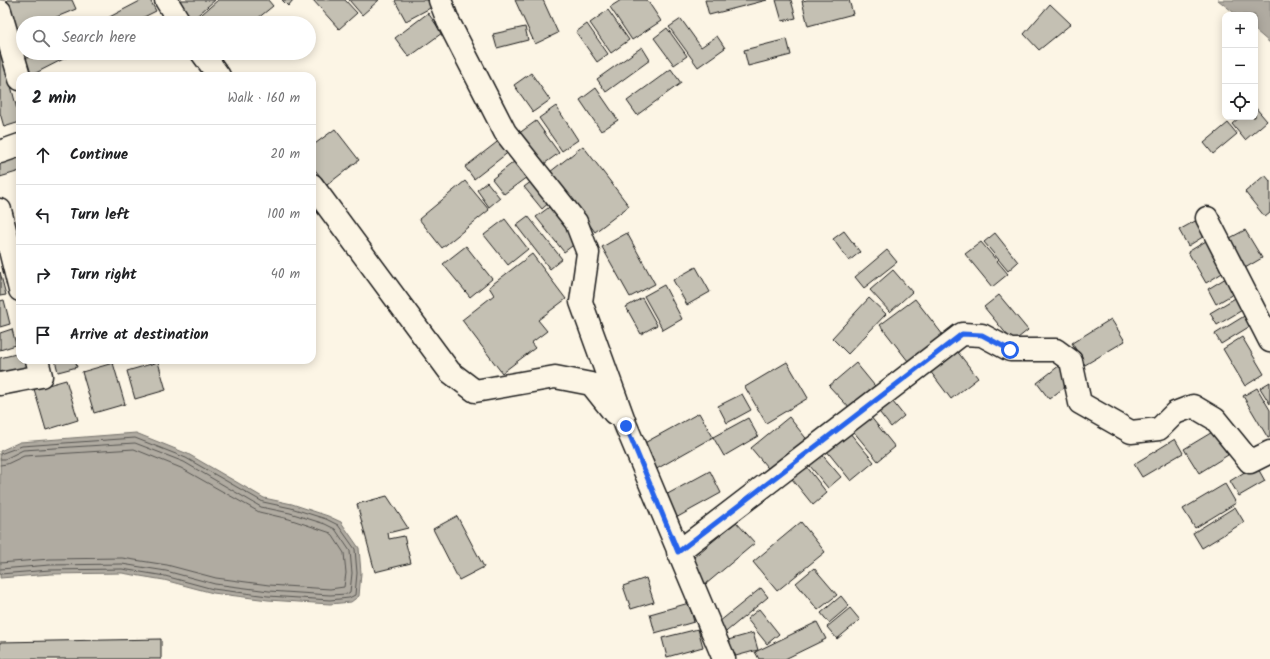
<!DOCTYPE html>
<meta charset="utf-8">
<style>
body{margin:0;font-family:Kalam,sans-serif;background:#f2f2f2;color:#202124}
.controls{position:absolute;right:12px;top:12px;display:grid;overflow:hidden;border-radius:8px;box-shadow:0 2px 10px #0003}
.controls button{width:36px;height:36px;display:grid;place-items:center;padding:0;border:0;border-bottom:1px solid #e0e0e0;background:#fff;color:#202124;font:20px sans-serif}
.stop{position:absolute;width:12px;height:12px;margin:-9px;border:3px solid #2563eb;border-radius:50%;background:#fff}
.stop.end{background:#2563eb;border-color:#fff;box-shadow:0 1px 4px #0008}
.list{margin:0;padding:0;list-style:none}
h2{display:flex;justify-content:space-between;align-items:center;height:52px;margin:0;padding:0 16px;font-size:17px}
h2 small{font-size:13px;font-weight:400;color:#757577}
.list li{display:grid;grid-template-columns:26px 1fr auto;gap:12px;align-items:center;box-sizing:border-box;height:60px;padding:0 16px;border-top:1px solid #e0e0e0}
.list b{display:block;font-size:15px;white-space:nowrap}
.list em{font-size:13px;font-style:normal;color:#757577}
.icon{flex:none;width:22px;height:22px;fill:none;stroke:currentColor;stroke-width:2;stroke-linecap:round;stroke-linejoin:round}
.map{position:relative;flex:none;width:1270px;height:659px;overflow:hidden}
.search{position:absolute;background:#fff;box-shadow:0 2px 10px #0003;left:16px;top:16px;width:300px;height:44px;display:flex;align-items:center;gap:10px;box-sizing:border-box;padding:0 14px;border-radius:22px;color:#757577;font-size:15px}
.panel{position:absolute;background:#fff;box-shadow:0 2px 10px #0003;left:16px;top:72px;width:300px;height:292px;border-radius:12px}
.map>svg:first-child{display:block}
.water{fill:#b0aba1;stroke:#75726c}
.lines{fill:none;stroke-linecap:round;stroke-linejoin:round}
.shore{stroke:#575551;stroke-width:1}
.building{fill:#c4c0b3;stroke:#1c1c1c}
.street-casing{stroke:#1c1c1c;stroke-width:25}
.street{stroke:#fcf5e5;stroke-width:22}
.route{stroke:#2563eb;stroke-width:5}
</style>
<div class="map">
<svg width="1270" height="659" viewBox="0 0 1270 659">
<rect width="100%" height="100%" fill="#fcf5e5"/>
<filter id="ink" filterUnits="userSpaceOnUse"><feTurbulence type="fractalNoise" baseFrequency=".025" numOctaves="2"/><feDisplacementMap in="SourceGraphic" scale="8" xChannelSelector="R" yChannelSelector="G"/><feConvolveMatrix kernelMatrix="1 2 1 2 8 2 1 2 1" color-interpolation-filters="sRGB"/></filter>
<g filter="url(#ink)">
<path class="water" d="M 1218,0 L 1270,0 L 1270,43 L 1255,30 L 1255,15 L 1237,15 Z
M 136,433 L 188,454 L 264,498 L 292,504 L 328,516 L 341,522 L 359,548 L 361,573 L 359,596 L 351,602 L 330,604 L 268,600 L 213,593 L 164,580 L 122,573 L 51,574 L 0,578 L 0,451 L 20,442 Z"/>
<g class="lines">
<path class="shore" d="M 0,454 L 22,446 L 135,438 L 186,458 L 263,502 L 291,508 L 326,519 L 338,525 L 355,549 L 357,573 L 355,595 L 349,598 L 330,600 L 268,596 L 213,589 L 165,576 L 122,569 L 50,570 L 0,574
M 0,459 L 5,459 L 23,450 L 135,443 L 184,462 L 261,507 L 290,513 L 325,524 L 335,529 L 350,551 L 352,573 L 350,592 L 347,594 L 330,595 L 269,591 L 215,584 L 166,571 L 122,564 L 50,565 L 0,569
M 0,465 L 7,464 L 24,456 L 134,449 L 181,468 L 259,512 L 289,519 L 331,533 L 344,553 L 346,573 L 344,587 L 330,589 L 269,585 L 216,578 L 167,565 L 122,558 L 50,559 L 0,563"/>
</g>
<path class="building" d="M 7,0 L 72,0 L 76,9 L 42,23 L 23,23 L 23,31 L 18,33 Z
M 142,0 L 150,0 L 156,11 L 132,23 L 98,23 Z
M 181,0 L 215,0 L 192,20 L 178,2 Z
M 218,0 L 268,0 L 273,6 L 252,23 L 196,23 L 194,21 Z
M 282,0 L 293,0 L 288,6 Z
M 313,0 L 345,0 L 357,13 L 339,29 Z
M 349,0 L 379,0 L 362,15 Z
M 396,0 L 428,0 L 432,7 L 406,21 L 395,1 Z
M 515,0 L 543,0 L 558,33 L 535,44 Z
M 621,0 L 647,0 L 661,21 L 632,40 L 610,7 Z
M 705,0 L 767,0 L 709,15 Z
M 776,0 L 791,0 L 796,18 L 782,21 Z
M 807,0 L 849,0 L 853,14 L 808,26 L 802,1 Z
M 1050,4 L 1071,24 L 1039,50 L 1024,34 Z
M 608,10 L 629,40 L 611,53 L 590,23 Z
M 428,13 L 442,33 L 409,57 L 395,38 Z
M 681,19 L 701,47 L 717,36 L 725,48 L 698,67 L 669,27 Z
M 587,24 L 608,54 L 597,62 L 576,32 Z
M 525,27 L 528,40 L 497,48 L 493,34 Z
M 667,28 L 687,56 L 674,65 L 654,38 Z
M 787,39 L 791,55 L 748,66 L 744,50 Z
M 0,43 L 20,121 L 20,122 L 4,127 L 0,113 Z
M 642,47 L 650,60 L 606,92 L 597,79 Z
M 37,53 L 75,53 L 30,76 L 17,63 Z
M 671,69 L 681,83 L 637,115 L 627,101 Z
M 531,73 L 550,100 L 533,112 L 514,85 Z
M 596,88 L 618,120 L 601,131 L 580,100 Z
M 556,106 L 578,140 L 562,151 L 539,118 Z
M 1255,107 L 1267,121 L 1245,140 L 1232,124 L 1240,117 L 1255,117 Z
M 536,121 L 559,153 L 541,166 L 518,134 Z
M 1228,123 L 1237,134 L 1213,154 L 1204,143 Z
M 335,129 L 359,160 L 327,185 L 312,166 L 312,146 Z
M 501,139 L 510,151 L 474,179 L 465,167 Z
M 583,146 L 629,206 L 595,232 L 550,172 Z
M 20,148 L 20,171 L 0,177 L 0,154 Z
M 519,158 L 531,174 L 504,194 L 492,179 Z
M 1265,175 L 1270,181 L 1270,213 L 1265,217 L 1245,192 Z
M 536,178 L 552,200 L 542,209 L 524,187 Z
M 465,181 L 489,210 L 442,248 L 419,219 Z
M 487,182 L 500,198 L 489,207 L 477,190 Z
M 552,205 L 580,240 L 564,252 L 536,217 Z
M 528,216 L 562,259 L 550,269 L 516,225 Z
M 505,219 L 528,249 L 508,265 L 484,235 Z
M 1197,220 L 1206,235 L 1188,246 L 1179,230 Z
M 1245,230 L 1262,258 L 1245,268 L 1228,239 Z
M 844,231 L 860,252 L 849,261 L 833,239 Z
M 627,233 L 655,284 L 630,297 L 602,247 Z
M 995,233 L 1018,262 L 1008,271 L 984,242 Z
M 1206,241 L 1224,272 L 1206,283 L 1188,252 Z
M 981,242 L 1008,274 L 992,287 L 965,254 Z
M 466,246 L 492,279 L 470,297 L 443,264 Z
M 887,250 L 897,262 L 864,288 L 855,277 Z
M 532,254 L 566,299 L 538,320 L 547,331 L 531,343 L 535,348 L 502,373 L 462,320 L 494,295 L 489,287 Z
M 696,267 L 710,292 L 687,305 L 673,280 Z
M 893,270 L 912,292 L 890,312 L 870,290 Z
M 0,272 L 6,295 L 0,296 Z
M 1226,278 L 1235,293 L 1216,304 L 1208,289 Z
M 664,285 L 682,319 L 663,330 L 644,296 Z
M 999,295 L 1028,330 L 1013,342 L 984,307 Z
M 1237,297 L 1244,309 L 1217,325 L 1210,313 Z
M 642,298 L 657,325 L 641,334 L 626,307 Z
M 869,298 L 886,314 L 848,354 L 832,338 Z
M 915,299 L 943,335 L 908,361 L 880,325 Z
M 4,300 L 10,324 L 0,327 L 0,301 Z
M 1246,315 L 1252,325 L 1221,344 L 1215,334 Z
M 1111,319 L 1125,341 L 1085,365 L 1072,343 Z
M 12,329 L 16,345 L 0,350 L 0,333 Z
M 1242,337 L 1264,374 L 1245,386 L 1223,349 Z
M 953,346 L 978,378 L 951,399 L 927,367 Z
M 20,353 L 20,360 L 26,360 L 29,371 L 0,379 L 0,358 Z
M 55,360 L 75,360 L 77,367 L 58,372 Z
M 158,362 L 166,390 L 135,399 L 127,371 Z
M 787,362 L 808,398 L 766,423 L 745,387 Z
M 113,363 L 125,404 L 94,413 L 82,372 Z
M 856,363 L 879,391 L 854,413 L 829,386 Z
M 1060,365 L 1073,381 L 1049,399 L 1037,383 Z
M 66,380 L 78,420 L 46,430 L 34,389 Z
M 1270,382 L 1270,404 L 1260,388 Z
M 1257,388 L 1270,410 L 1270,437 L 1268,438 L 1243,396 Z
M 742,394 L 751,410 L 727,423 L 718,406 Z
M 889,397 L 904,416 L 891,427 L 876,408 Z
M 699,413 L 713,437 L 653,471 L 639,446 Z
M 870,416 L 895,447 L 878,461 L 853,431 Z
M 789,417 L 809,442 L 772,473 L 751,448 Z
M 748,418 L 758,436 L 724,456 L 713,437 Z
M 1214,431 L 1228,455 L 1199,473 L 1184,449 Z
M 849,432 L 874,462 L 851,481 L 826,450 Z
M 1175,439 L 1183,453 L 1142,477 L 1134,464 Z
M 819,451 L 841,477 L 828,488 L 806,461 Z
M 1256,465 L 1265,481 L 1239,496 L 1230,481 Z
M 807,467 L 827,493 L 813,505 L 792,479 Z
M 710,471 L 721,493 L 674,519 L 662,497 Z
M 1225,484 L 1236,503 L 1195,528 L 1183,509 Z
M 387,496 L 408,528 L 388,533 L 389,539 L 404,536 L 411,563 L 375,572 L 357,504 Z
M 1235,507 L 1244,522 L 1202,548 L 1193,533 Z
M 457,516 L 484,567 L 459,580 L 433,529 Z
M 736,522 L 755,543 L 706,584 L 688,562 Z
M 801,522 L 825,552 L 777,591 L 753,562 Z
M 814,568 L 837,595 L 818,610 L 796,583 Z
M 646,578 L 654,602 L 631,609 L 623,586 Z
M 761,588 L 768,597 L 721,636 L 714,626 Z
M 841,596 L 849,606 L 829,623 L 821,613 Z
M 689,603 L 694,622 L 655,633 L 650,614 Z
M 850,608 L 860,620 L 837,639 L 827,627 Z
M 759,609 L 779,634 L 767,644 L 747,619 Z
M 817,622 L 826,639 L 785,659 L 759,659 L 755,652 Z
M 698,629 L 703,647 L 667,657 L 662,638 Z
M 753,633 L 758,650 L 732,657 L 728,640 Z
M 161,639 L 161,659 L 0,659 L 0,642 Z"/>
<g class="lines">
<defs>
<path id="street" d="M 166,0 L 180,23
M 440,0 L 448,21 L 505,132 L 576,222 L 588,253 L 581,302 L 626,426 L 724,659
M 0,11 L 20,79
M 202,53 L 219,76
M 0,152 L 20,145
M 312,185 L 450,372 L 475,391 L 555,377 L 591,384 L 614,413
M 0,210 L 20,290
M 1207,218 L 1270,341
M 0,384 L 41,376 L 37,360
M 678,552 L 962,334 L 982,335 L 1010,350 L 1056,350 L 1071,361 L 1080,403 L 1131,432 L 1159,429 L 1175,413 L 1193,406 L 1215,419 L 1250,462 L 1270,452"/>
</defs>
<use href="#street" class="street-casing"/>
<use href="#street" class="street"/>
</g>
</g>
<g class="lines" filter="url(#ink)">
<path class="route" d="M 626,426 L 678,552 L 962,334 L 982,335 L 1010,350"/>
</g>
</svg>
<div class="controls">
<button>+</button>
<button>−</button>
<button><svg class="icon" aria-label="locate" viewBox="0 0 24 24"><circle cx="12" cy="12" r="6"/><path d="M12 2v4M12 18v4M2 12h4M18 12h4"/></svg></button>
</div>
<div class="stop" style="left:1010px;top:350px"></div>
<div class="stop end" style="left:626px;top:426px"></div>
<div class="search"><svg class="icon" aria-label="search" viewBox="0 0 24 24"><circle cx="10" cy="10" r="6"/><path d="M15 15l6 6"/></svg>Search here</div>
<section class="panel">
<h2>2 min<small>Walk · 160 m</small></h2>
<ul class="list">
<li><svg class="icon" aria-label="ahead" viewBox="0 0 24 24"><path d="M12 20V5M6 11l6-6 6 6"/></svg><div><b>Continue</b></div><em>20 m</em></li>
<li><svg class="icon" aria-label="left" viewBox="0 0 24 24"><path d="M17 20v-9H6M10 6l-5 5 5 5"/></svg><div><b>Turn left</b></div><em>100 m</em></li>
<li><svg class="icon" aria-label="right" viewBox="0 0 24 24"><path d="M7 20v-9h11M14 6l5 5-5 5"/></svg><div><b>Turn right</b></div><em>40 m</em></li>
<li><svg class="icon" aria-label="arrive" viewBox="0 0 24 24"><path d="M6 21V4h12l-3 4 3 4H6"/></svg><div><b>Arrive at destination</b></div></li>
</ul>
</section>
</div>
